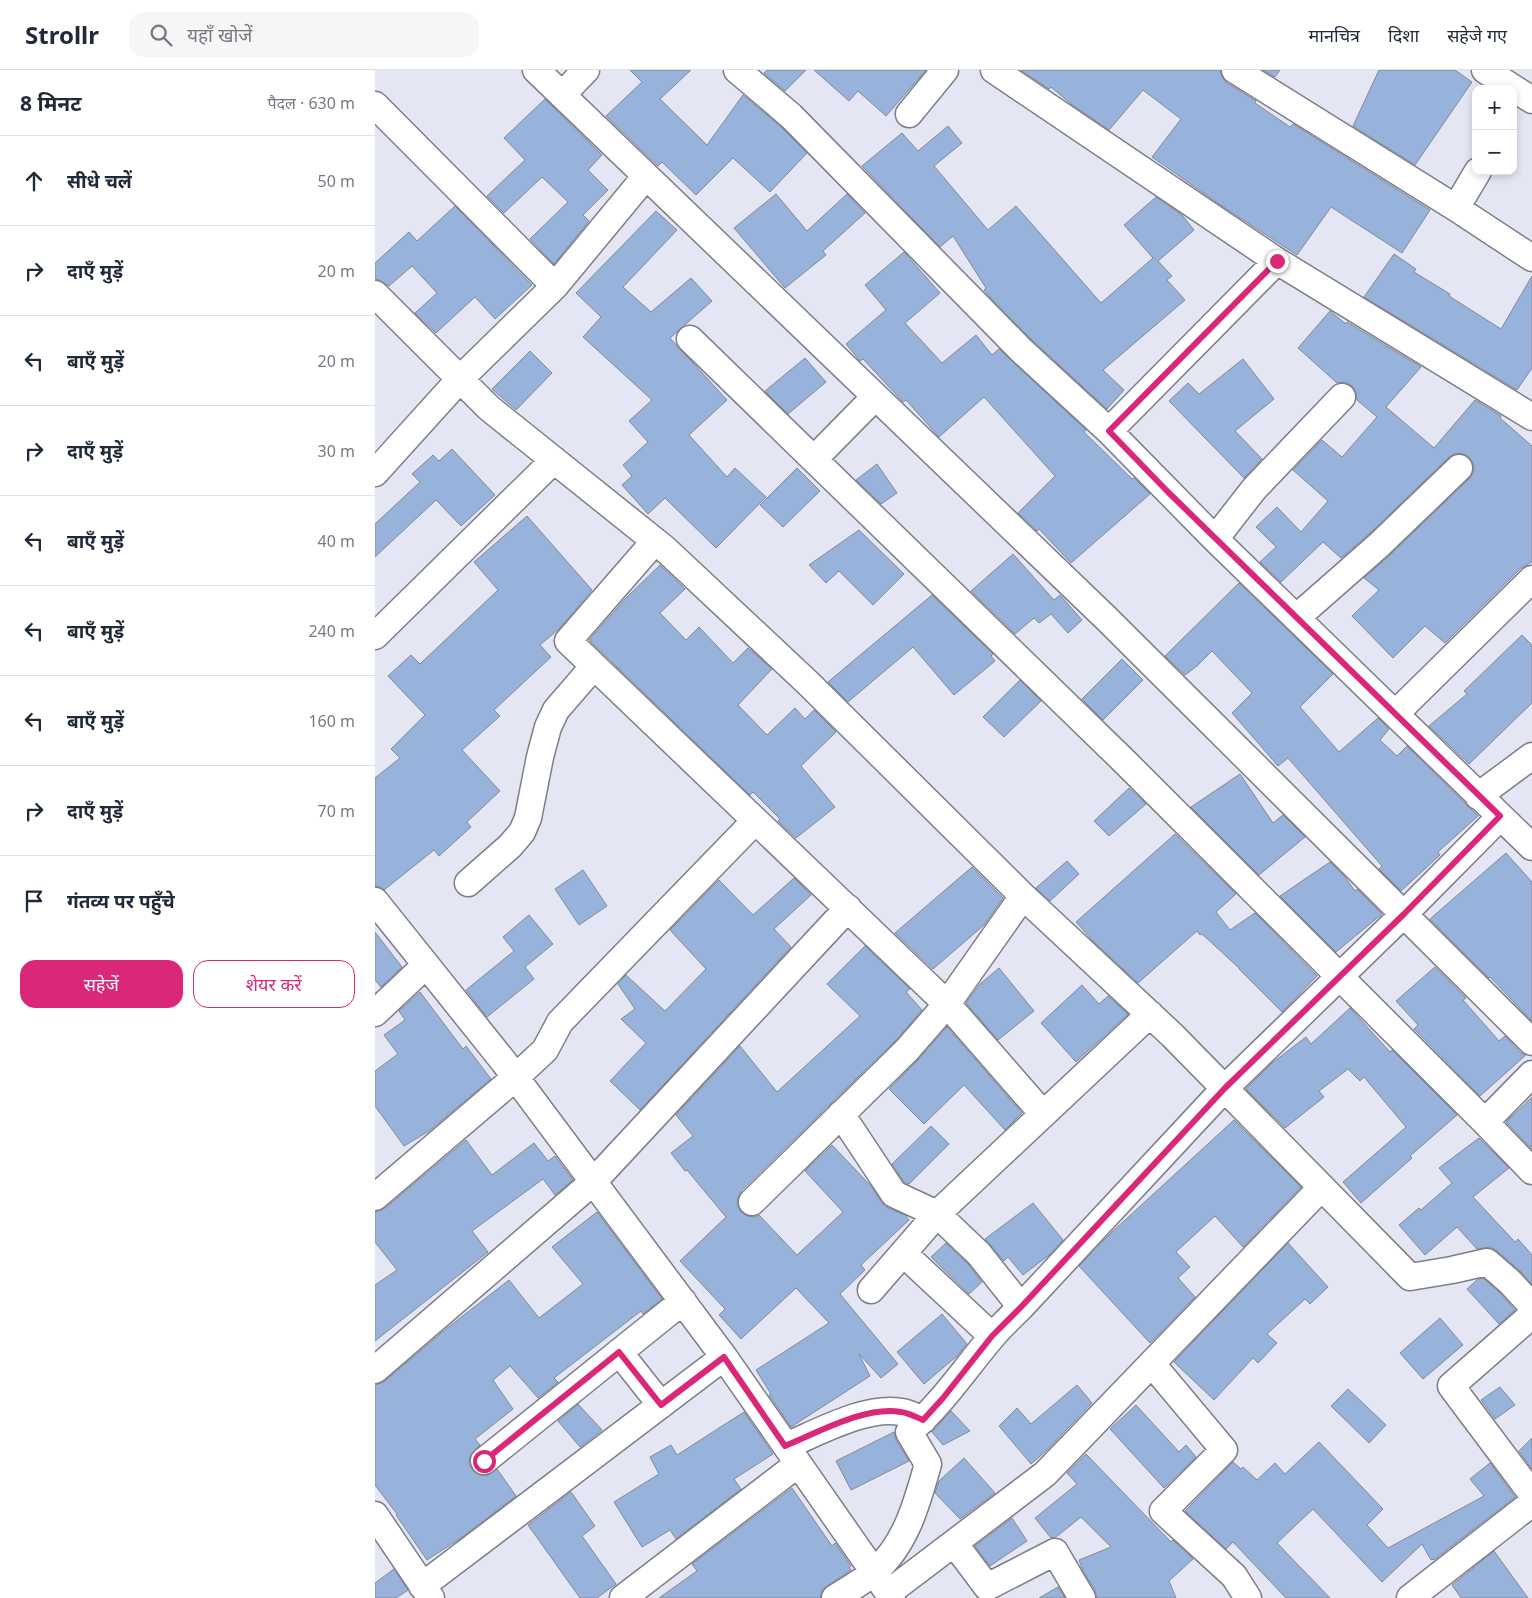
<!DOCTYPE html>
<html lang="hi">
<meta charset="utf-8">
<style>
body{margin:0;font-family:"Noto Sans","Noto Sans Devanagari",sans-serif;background:#f6f6f7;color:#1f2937}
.controls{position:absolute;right:15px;top:15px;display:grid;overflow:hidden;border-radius:10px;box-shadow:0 2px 8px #0003}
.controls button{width:45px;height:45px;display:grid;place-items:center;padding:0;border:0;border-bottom:1px solid #e0e1e3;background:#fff;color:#1f2937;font:25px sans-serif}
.stop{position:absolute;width:15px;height:15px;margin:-11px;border:4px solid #db2777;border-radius:50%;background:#fff}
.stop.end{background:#db2777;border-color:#fff;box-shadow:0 1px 5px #0008}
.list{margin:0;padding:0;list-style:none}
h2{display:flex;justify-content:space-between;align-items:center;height:65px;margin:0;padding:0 20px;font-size:21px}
h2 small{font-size:16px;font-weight:400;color:#747a83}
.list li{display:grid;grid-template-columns:32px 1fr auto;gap:15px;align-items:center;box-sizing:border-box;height:90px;padding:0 20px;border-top:1px solid #e0e1e3}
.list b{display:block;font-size:19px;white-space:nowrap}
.list em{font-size:16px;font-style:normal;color:#747a83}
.actions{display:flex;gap:10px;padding:15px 20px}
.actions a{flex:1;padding:11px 0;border:1px solid #db2777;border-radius:15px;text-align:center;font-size:18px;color:#db2777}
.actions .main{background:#db2777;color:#fff}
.icon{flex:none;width:28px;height:28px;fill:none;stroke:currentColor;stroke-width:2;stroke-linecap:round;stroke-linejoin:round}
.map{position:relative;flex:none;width:1157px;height:1528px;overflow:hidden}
header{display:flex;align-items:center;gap:30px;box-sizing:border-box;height:70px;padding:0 25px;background:#fff;border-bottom:1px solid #e0e1e3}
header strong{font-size:24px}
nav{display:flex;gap:28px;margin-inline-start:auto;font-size:18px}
.search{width:350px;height:45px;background:#f6f6f7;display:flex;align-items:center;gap:12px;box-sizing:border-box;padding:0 18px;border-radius:15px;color:#747a83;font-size:19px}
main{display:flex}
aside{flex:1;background:#fff}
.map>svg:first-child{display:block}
.building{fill:#97b2db;stroke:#838a95}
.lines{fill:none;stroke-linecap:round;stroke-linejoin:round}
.minor-casing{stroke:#7d7e8a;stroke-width:29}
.minor{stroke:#fff;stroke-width:26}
.route{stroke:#db2777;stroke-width:6}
</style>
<header>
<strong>Strollr</strong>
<div class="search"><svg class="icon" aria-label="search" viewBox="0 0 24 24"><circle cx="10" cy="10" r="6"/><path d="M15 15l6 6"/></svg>यहाँ खोजें</div>
<nav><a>मानचित्र</a><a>दिशा</a><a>सहेजे गए</a></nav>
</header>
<main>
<aside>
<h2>8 मिनट<small>पैदल · 630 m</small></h2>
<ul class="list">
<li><svg class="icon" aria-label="ahead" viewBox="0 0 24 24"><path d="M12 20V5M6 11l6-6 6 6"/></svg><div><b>सीधे चलें</b></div><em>50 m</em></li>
<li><svg class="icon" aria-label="right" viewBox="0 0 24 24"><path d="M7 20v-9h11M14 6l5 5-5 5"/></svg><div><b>दाएँ मुड़ें</b></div><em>20 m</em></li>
<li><svg class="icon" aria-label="left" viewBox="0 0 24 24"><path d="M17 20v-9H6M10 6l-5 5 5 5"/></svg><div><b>बाएँ मुड़ें</b></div><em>20 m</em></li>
<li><svg class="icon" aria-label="right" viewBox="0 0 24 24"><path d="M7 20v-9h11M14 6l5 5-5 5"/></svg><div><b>दाएँ मुड़ें</b></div><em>30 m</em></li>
<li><svg class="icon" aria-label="left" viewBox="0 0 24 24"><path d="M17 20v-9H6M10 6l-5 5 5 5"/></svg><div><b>बाएँ मुड़ें</b></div><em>40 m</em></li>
<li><svg class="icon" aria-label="left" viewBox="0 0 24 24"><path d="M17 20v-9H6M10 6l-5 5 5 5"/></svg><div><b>बाएँ मुड़ें</b></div><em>240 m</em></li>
<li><svg class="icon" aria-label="left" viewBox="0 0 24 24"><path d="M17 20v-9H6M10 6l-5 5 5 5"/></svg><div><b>बाएँ मुड़ें</b></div><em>160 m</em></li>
<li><svg class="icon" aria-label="right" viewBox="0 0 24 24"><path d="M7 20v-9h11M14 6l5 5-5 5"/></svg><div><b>दाएँ मुड़ें</b></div><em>70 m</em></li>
<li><svg class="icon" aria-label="arrive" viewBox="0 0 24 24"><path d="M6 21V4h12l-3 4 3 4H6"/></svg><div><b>गंतव्य पर पहुँचे</b></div></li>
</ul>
<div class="actions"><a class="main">सहेजें</a><a>शेयर करें</a></div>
</aside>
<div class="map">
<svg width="1157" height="1528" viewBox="0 0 1157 1528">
<rect width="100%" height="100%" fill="#e4e6f3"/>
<path class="building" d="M 255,0 L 316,0 L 285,29 L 332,75 L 368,25 L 406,57 L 432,83 L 395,122 L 358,88 L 321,125 L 287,92 L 283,96 L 231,46 L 267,12 Z
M 392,0 L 431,0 L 410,21 L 389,3 Z
M 439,0 L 551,0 L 511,46 L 483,21 L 474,31 Z
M 646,0 L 845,0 L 847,7 L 852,13 L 881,31 L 880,33 L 915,57 L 918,54 L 1055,140 L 1027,183 L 956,137 L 922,185 L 847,136 L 777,87 L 806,49 L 768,20 L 734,60 L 696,34 L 676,17 L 674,19 Z
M 888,0 L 905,0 L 900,7 Z
M 1004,0 L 1080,0 L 1097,12 L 1040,95 L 978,56 Z
M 170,29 L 227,85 L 213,100 L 233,120 L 208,145 L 214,151 L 179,194 L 155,169 L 193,132 L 167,107 L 129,143 L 112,126 L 150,90 L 129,68 Z
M 573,56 L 587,73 L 559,96 L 613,160 L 641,136 L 726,233 L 778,188 L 749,155 L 781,127 L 807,145 L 819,160 L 783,191 L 797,206 L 792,210 L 810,230 L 728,300 L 749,320 L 732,339 L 656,269 L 615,227 L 609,220 L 611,218 L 578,166 L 565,177 L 487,96 L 527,63 L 543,81 Z
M 401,124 L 432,161 L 472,124 L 490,143 L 448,181 L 451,185 L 410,218 L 359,158 Z
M 80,136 L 157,215 L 120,249 L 100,227 L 61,263 L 40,243 L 62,223 L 37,196 L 14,216 L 4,210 L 0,209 L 0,193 L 34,162 L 42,171 Z
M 281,141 L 302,160 L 248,217 L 276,242 L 316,208 L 337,231 L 295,268 L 352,330 L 314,365 L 352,407 L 360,398 L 391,427 L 341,478 L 290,428 L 273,444 L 247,415 L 257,406 L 248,395 L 273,372 L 254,351 L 277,330 L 208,267 L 226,247 L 201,223 Z
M 529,182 L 565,223 L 530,253 L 567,293 L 601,265 L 617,285 L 624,279 L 711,360 L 709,362 L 757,409 L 759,408 L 775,424 L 696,493 L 664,459 L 662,461 L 643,443 L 680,406 L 609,327 L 564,367 L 531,330 L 528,332 L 488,289 L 485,291 L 471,274 L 511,240 L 490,215 Z
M 1019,184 L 1041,199 L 1039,202 L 1075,224 L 1074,226 L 1126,259 L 1157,206 L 1157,298 L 1142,320 L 989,227 Z
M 955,241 L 971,254 L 972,252 L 1046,297 L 1011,337 L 1059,378 L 1100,330 L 1126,346 L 1125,348 L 1157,376 L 1157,492 L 1146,498 L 1070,573 L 1050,556 L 1018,588 L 977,546 L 1004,520 L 989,508 L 1014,486 L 1094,409 L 1098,403 L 1099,395 L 1095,388 L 1089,384 L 1081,383 L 1074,387 L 994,464 L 966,488 L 948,472 L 906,512 L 885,492 L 901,477 L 881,457 L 902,437 L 926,462 L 953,431 L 918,400 L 947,370 L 967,387 L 1002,347 L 982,330 L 981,322 L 977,316 L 970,312 L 962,313 L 923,278 Z
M 155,281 L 177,303 L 141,340 L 117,319 Z
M 430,288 L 451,312 L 413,344 L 390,321 Z
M 868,289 L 899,329 L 860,361 L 887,389 L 869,408 L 794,331 L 813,313 L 824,324 Z
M 77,379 L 120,425 L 86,456 L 61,430 L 0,487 L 0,454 L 45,412 L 37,404 L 58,385 L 64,391 Z
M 502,394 L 522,423 L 506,434 L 481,410 Z
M 422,398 L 445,421 L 408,457 L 385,435 Z
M 152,446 L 217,520 L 185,558 L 165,575 L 176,587 L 119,640 L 125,646 L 87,680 L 125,721 L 92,752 L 96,757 L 64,786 L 59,780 L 9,820 L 5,817 L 0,816 L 0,708 L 25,688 L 16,679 L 50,645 L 13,606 L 36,585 L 45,594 L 123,520 L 99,492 Z
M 484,460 L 529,504 L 498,535 L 464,501 L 451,513 L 434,495 Z
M 638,484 L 679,530 L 685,525 L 707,550 L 693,563 L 676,544 L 664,553 L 659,548 L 640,564 L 596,521 Z
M 285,495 L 310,519 L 285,543 L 311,570 L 324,557 L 358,593 L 373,578 L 397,599 L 363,635 L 392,665 L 420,638 L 430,649 L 439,640 L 461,662 L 426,696 L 460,737 L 421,768 L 405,753 L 403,751 L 405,749 L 378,722 L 375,725 L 214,570 L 251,528 Z
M 864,513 L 958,604 L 925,637 L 964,682 L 1003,648 L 1014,659 L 1005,670 L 1022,686 L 1032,676 L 1103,746 L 1063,782 L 1065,785 L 1026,821 L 1004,799 L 1007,796 L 913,688 L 903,696 L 857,643 L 877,623 L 837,581 L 822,596 L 810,605 L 790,586 Z
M 557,525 L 618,584 L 616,586 L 620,591 L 579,625 L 538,577 L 473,632 L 453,612 Z
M 1147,565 L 1157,575 L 1157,633 L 1094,694 L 1054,656 L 1092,624 L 1089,621 Z
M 747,589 L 768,610 L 728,650 L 707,629 Z
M 645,610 L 666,631 L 629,667 L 608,647 Z
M 865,704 L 898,753 L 908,745 L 930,767 L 884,805 L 816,737 Z
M 754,718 L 771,734 L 734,766 L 719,751 Z
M 800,764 L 861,824 L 841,842 L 855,860 L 880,843 L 942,906 L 907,942 L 864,899 L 864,898 L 827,864 L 825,865 L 822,861 L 763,913 L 718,871 L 701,852 Z
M 1131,783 L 1157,812 L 1157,951 L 1115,907 L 1114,908 L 1055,849 Z
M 692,791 L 704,804 L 675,831 L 661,818 Z
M 955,792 L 970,807 L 980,821 L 982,819 L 1007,844 L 961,882 L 905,826 Z
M 597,797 L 628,828 L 609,855 L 558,899 L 520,863 Z
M 208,800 L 232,836 L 204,855 L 180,819 Z
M 419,808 L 436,825 L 399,859 L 416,877 L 265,1040 L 235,1011 L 271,973 L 246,949 L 260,939 L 243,914 L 251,905 L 290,941 L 331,899 L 295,860 L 344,810 L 378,845 Z
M 154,845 L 178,874 L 150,897 L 159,909 L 112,947 L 91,920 L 139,881 L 128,867 Z
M 0,862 L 27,897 L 6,917 L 0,910 Z
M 490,876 L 535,919 L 531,922 L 547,940 L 521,970 L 366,1121 L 363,1128 L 362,1135 L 366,1142 L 373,1146 L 380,1147 L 384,1145 L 422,1185 L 468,1142 L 430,1101 L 457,1075 L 496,1116 L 507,1133 L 513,1138 L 530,1145 L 534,1150 L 486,1195 L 490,1200 L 465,1224 L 523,1294 L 506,1308 L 484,1284 L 495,1306 L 416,1357 L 394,1325 L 396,1324 L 381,1300 L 454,1253 L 421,1218 L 366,1269 L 344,1245 L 350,1239 L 305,1191 L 351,1147 L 312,1100 L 310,1101 L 296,1083 L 318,1066 L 301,1045 L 365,976 L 402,1022 L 485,946 L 452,914 Z
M 1060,897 L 1091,928 L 1088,930 L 1124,971 L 1130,966 L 1146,983 L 1151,985 L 1105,1026 L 1039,959 L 1043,955 L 1021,931 Z
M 624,898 L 659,941 L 623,970 L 591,933 L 605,914 Z
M 707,915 L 724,934 L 733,926 L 753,944 L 701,992 L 666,953 Z
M 45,922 L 88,979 L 91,976 L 116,1009 L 54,1061 L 29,1076 L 0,1036 L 0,1001 L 23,984 L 9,965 L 30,950 L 24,941 Z
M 975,938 L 1015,982 L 1017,980 L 1082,1045 L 1035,1086 L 1037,1088 L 986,1133 L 968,1112 L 1031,1057 L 989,1007 L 985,1011 L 973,999 L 944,1021 L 949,1027 L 910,1058 L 871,1019 L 897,993 L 931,967 L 936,974 Z
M 572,957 L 647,1043 L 630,1060 L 589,1015 L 549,1054 L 514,1019 L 543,990 Z
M 1157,1027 L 1157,1079 L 1131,1052 Z
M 859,1050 L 926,1117 L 868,1177 L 840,1146 L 801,1182 L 815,1197 L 803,1208 L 820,1227 L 775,1273 L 704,1196 L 737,1162 Z
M 556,1056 L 574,1074 L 534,1114 L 529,1112 L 517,1094 Z
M 1104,1068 L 1134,1098 L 1098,1127 L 1140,1172 L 1143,1169 L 1157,1185 L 1157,1214 L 1145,1201 L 1121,1180 L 1115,1177 L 1102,1179 L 1082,1157 L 1050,1185 L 1024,1155 L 1044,1138 L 1046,1140 L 1077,1113 L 1064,1098 Z
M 91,1070 L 117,1105 L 159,1073 L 173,1091 L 180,1086 L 198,1110 L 180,1125 L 168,1109 L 97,1161 L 113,1182 L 0,1271 L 0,1215 L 22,1200 L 0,1172 L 0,1142 L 10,1138 Z
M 658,1133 L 688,1170 L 674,1185 L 648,1205 L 633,1187 L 629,1191 L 610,1169 Z
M 222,1142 L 287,1229 L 268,1244 L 266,1241 L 179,1308 L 183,1312 L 163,1328 L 135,1296 L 118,1310 L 138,1339 L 100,1369 L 105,1375 L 95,1385 L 94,1394 L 98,1401 L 104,1405 L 112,1406 L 122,1399 L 141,1426 L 86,1468 L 52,1490 L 21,1445 L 22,1444 L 0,1415 L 0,1315 L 10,1311 L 71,1259 L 134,1210 L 164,1248 L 208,1214 L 177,1177 Z
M 571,1173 L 593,1194 L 607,1212 L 594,1224 L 556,1187 Z
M 913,1173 L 953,1217 L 935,1234 L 930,1229 L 892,1264 L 902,1273 L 883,1293 L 878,1288 L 839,1330 L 799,1292 Z
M 1108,1208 L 1125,1223 L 1140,1240 L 1124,1254 L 1092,1219 L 1103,1209 Z
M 567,1244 L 592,1274 L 582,1286 L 549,1314 L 522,1282 Z
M 1065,1248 L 1088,1275 L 1048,1309 L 1025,1283 Z
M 702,1315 L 717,1333 L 671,1381 L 656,1394 L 624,1356 L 642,1338 L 656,1354 Z
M 1125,1317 L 1140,1335 L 1120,1349 L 1106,1330 Z
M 973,1319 L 1011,1355 L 994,1373 L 956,1336 Z
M 203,1334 L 227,1360 L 205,1377 L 183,1351 Z
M 761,1335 L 804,1382 L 811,1375 L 821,1387 L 789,1418 L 735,1359 Z
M 576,1341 L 595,1361 L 568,1375 L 557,1362 Z
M 369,1342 L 398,1384 L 359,1409 L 366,1419 L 301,1469 L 295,1460 L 267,1477 L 239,1432 L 284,1404 L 275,1387 L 296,1375 L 302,1385 Z
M 519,1362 L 521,1370 L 534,1391 L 476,1420 L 461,1391 Z
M 1157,1368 L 1157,1399 L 1144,1381 Z
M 944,1372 L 1008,1439 L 992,1455 L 1013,1478 L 1109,1426 L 1095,1409 L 1115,1393 L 1140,1427 L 1059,1490 L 1058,1489 L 1056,1490 L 1047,1474 L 1007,1512 L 938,1439 L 902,1473 L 955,1528 L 911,1528 L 858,1472 L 851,1479 L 810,1441 L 858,1392 L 866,1399 L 868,1397 L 882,1410 L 900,1393 L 910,1404 Z
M 711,1384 L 796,1472 L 798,1470 L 818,1489 L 794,1511 L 801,1528 L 722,1528 L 720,1520 L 708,1501 L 704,1490 L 736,1477 L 706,1447 L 681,1467 L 676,1468 L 660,1448 L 702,1414 L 692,1403 Z
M 589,1388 L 620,1423 L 585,1449 L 560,1423 L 564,1411 Z
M 417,1418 L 457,1476 L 460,1473 L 476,1496 L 474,1497 L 476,1500 L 452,1516 L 447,1520 L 445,1528 L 284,1528 L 322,1501 L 317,1494 Z
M 196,1422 L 220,1456 L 207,1466 L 241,1514 L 222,1528 L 205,1528 L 153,1455 Z
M 637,1448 L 652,1471 L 615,1496 L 600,1476 Z
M 1119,1481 L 1153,1528 L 1086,1528 L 1077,1515 Z
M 19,1499 L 33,1520 L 21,1528 L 0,1528 L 0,1513 Z
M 683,1517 L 690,1528 L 664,1528 Z"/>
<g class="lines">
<defs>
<path id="minor" d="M 161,0 L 733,550 L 1157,972
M 362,0 L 416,46 L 646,280 L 734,361
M 619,0 L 902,191 L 734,361 L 840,469 L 1157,777
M 860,0 L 1081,138 L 1157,188
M 1110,0 L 1157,30
M 187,25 L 211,0
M 0,35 L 180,216
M 534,44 L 570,0
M 1081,138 L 1103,101
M 902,191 L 1157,347
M 0,224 L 114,338 L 290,479 L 433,613 L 648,826 L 797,965 L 1035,1207 L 1077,1200 L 1112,1192 L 1135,1212 L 1157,1236
M 315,269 L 750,692 L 1110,1052 L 1157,1004
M 439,389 L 500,327
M 0,403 L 85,309 L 180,216 L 271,106
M 840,469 L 879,419 L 967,327
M 280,471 L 193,571 L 572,934 L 668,1044
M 921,548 L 1004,475 L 1084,398
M 0,566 L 179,390
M 1020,644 L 1157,509
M 1103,726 L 1157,686
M 93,813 L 135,776 L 147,762 L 153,748 L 165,687 L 173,657 L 181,640 L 219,596
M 0,831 L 129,992 L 349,1287 L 517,1528
M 0,943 L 51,895
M 466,1044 L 519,1124 L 562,1144 L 604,1184 L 646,1237
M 1110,1052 L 1157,1101
M 0,1127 L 141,1007 L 170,980 L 185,952 L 380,751
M 377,1132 L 532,980 L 572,934 L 648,826
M 528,1183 L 617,1266
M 496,1220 L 562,1144 L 775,944
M 1157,1245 L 1076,1316 L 1157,1424
M 244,1282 L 286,1335
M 777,1294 L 849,1380 L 788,1441 L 859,1506 L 873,1528
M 0,1300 L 218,1112 L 473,838
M 411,1376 C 442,1363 492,1335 526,1342 C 534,1343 541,1347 548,1350
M 109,1391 L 308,1231
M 0,1445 L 56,1528
M 579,1473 L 612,1517 L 680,1482 L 707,1528
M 47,1516 L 349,1287
M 513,1523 L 670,1404 L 946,1118
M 248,1528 L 423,1394
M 460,1528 C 473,1520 487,1512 499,1502 C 531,1475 542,1433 553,1394 L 534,1362 C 566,1335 589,1300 616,1268 C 625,1257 636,1247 646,1237 L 850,1018 L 1029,844 L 1125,747
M 1035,1528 L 1157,1433"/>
</defs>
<use href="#minor" class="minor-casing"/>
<use href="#minor" class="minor"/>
</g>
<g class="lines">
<path class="route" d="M 109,1391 L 244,1282 L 286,1335 L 349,1287 L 410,1376 C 442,1363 492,1335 526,1342 C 534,1343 541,1347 548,1350 L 568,1328 L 617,1266 L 646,1237 L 850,1018 L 1029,844 L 1125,746 L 793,422 L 734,361 L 902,191"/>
</g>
</svg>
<div class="controls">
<button>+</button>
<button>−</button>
</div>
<div class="stop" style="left:109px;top:1391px"></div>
<div class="stop end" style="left:902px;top:191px"></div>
</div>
</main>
